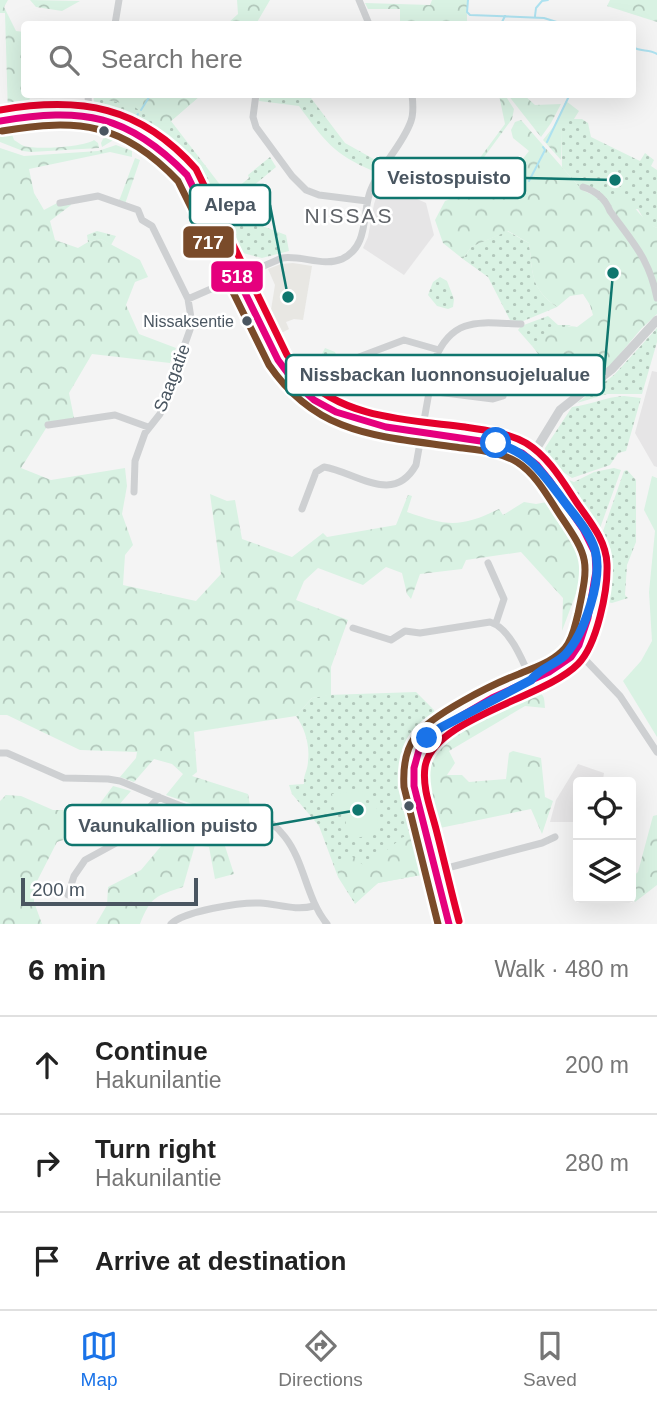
<!DOCTYPE html>
<meta charset="utf-8">
<style>
body{margin:0;font-family:Arial,sans-serif;background:#f6f6f6;color:#222}
.controls{position:absolute;right:21px;bottom:21px;display:grid;overflow:hidden;border-radius:7px;box-shadow:0 7px 28px #0002}
.controls button{width:63px;height:63px;display:grid;place-items:center;padding:0;border:0;border-bottom:2px solid #e0e0e0;background:#fff;color:#222;font:35px sans-serif}
.scale{position:absolute;left:21px;bottom:18px;width:177px;box-sizing:border-box;padding-left:7px;border:4px solid #4a5661;border-top:0;font-size:19px;line-height:24px;white-space:nowrap;color:#4a5661;-webkit-text-stroke:5px #fff;paint-order:stroke}
.stop{position:absolute;width:21px;height:21px;margin:-16px;border:5px solid #1a73e8;border-radius:50%;background:#fff}
.stop.end{background:#1a73e8;border-color:#fff;box-shadow:0 2px 7px #0008}
.list{margin:0;padding:0;list-style:none}
h2{display:flex;justify-content:space-between;align-items:center;height:91px;margin:0;padding:0 28px;font-size:30px}
h2 small{font-size:23px;font-weight:400;color:#767676}
.list li{display:grid;grid-template-columns:46px 1fr auto;gap:21px;align-items:center;box-sizing:border-box;height:98px;padding:0 28px;border-top:2px solid #e0e0e0}
.list b{display:block;font-size:26px;white-space:nowrap}
.list p{margin:0;font-size:23px;white-space:nowrap;color:#767676}
.list em{font-size:23px;font-style:normal;color:#767676}
.icon{flex:none;width:38px;height:38px;fill:none;stroke:currentColor;stroke-width:2;stroke-linecap:round;stroke-linejoin:round}
.map{position:relative;flex:none;width:657px;height:924px;overflow:hidden}
.search{position:absolute;background:#fff;box-shadow:0 7px 28px #0002;left:21px;right:21px;top:21px;height:77px;display:flex;align-items:center;gap:18px;box-sizing:border-box;padding:0 24px;border-radius:7px;color:#767676;font-size:26px}
.sheet{height:385px;background:#fff}
nav{display:flex;justify-content:space-around;align-items:center;box-sizing:border-box;height:98px;border-top:2px solid #e0e0e0;background:#fff;font-size:19px;color:#767676}
nav a{display:grid;justify-items:center;gap:4px}
nav .on{color:#1a73e8}
.map>svg:first-child{display:block}
.commercial{fill:#e8e7e3}
.education{fill:#e6e5e6}
.grass{fill:url(#grass-dots)}
.forest{fill:url(#forest-crowns)}
.garden{fill:#d9f2e3}
.lines{fill:none;stroke-linecap:round;stroke-linejoin:round}
.stream{stroke:#aee2f0;stroke-width:2}
.minor{stroke:#ced0d2;stroke-width:7}
.tertiary{stroke:#ced0d2;stroke-width:9}
.secondary{stroke:#ced0d4;stroke-width:10}
.bus-1-casing{stroke:#fff;stroke-width:12}
.bus-2-casing{stroke:#fff;stroke-width:12}
.bus-3-casing{stroke:#fff;stroke-width:12}
.bus-1{stroke:#e5007d;stroke-width:7}
.bus-2{stroke:#7a4b2a;stroke-width:7}
.bus-3{stroke:#e4002b;stroke-width:7}
.route{stroke:#1a73e8;stroke-width:9}
.bus-dot{fill:#4a5661;stroke:#fff;stroke-width:2.5}
.labels{text-anchor:middle;stroke-width:5;stroke-linejoin:round;paint-order:stroke}
.bus-label{font-size:16px;fill:#4a5661;stroke:#fff;text-anchor:end}
.street-label{font-size:18px;fill:#4a5661;stroke:#fff}
.quarter-label{font-size:21px;letter-spacing:2px;fill:#5f6368;stroke:#fff}
.leader{fill:none;stroke:#0f766e;stroke-width:2.5}
.callout-dot{fill:#0f766e;stroke:#fff;stroke-width:2.5}
.callout{fill:#fff;stroke:#0f766e;stroke-width:2.5}
.callout-label{font-size:19px;text-anchor:middle;font-weight:bold;fill:#4a5661}
.line-badge{stroke:#fff;stroke-width:2.5}
.badge-label{font-size:19px;text-anchor:middle;font-weight:bold;fill:#fff}
</style>
<div class="map">
<svg width="657" height="924" viewBox="0 0 657 924">
<defs>
<pattern id="grass-dots" width="8" height="8" patternUnits="userSpaceOnUse" patternTransform="scale(1.75)"><rect width="8" height="8" fill="#d9f2e3"/><path d="M2 2h.1M6 6h.1" fill="none" stroke="#b2c7bb" stroke-width="1.8" stroke-linecap="round"/></pattern>
<pattern id="forest-crowns" width="20" height="18" patternUnits="userSpaceOnUse" patternTransform="scale(1.75)"><rect width="20" height="18" fill="#d9f2e3"/><path d="M2 6a3 3 0 1 1 6 0M12 15a3 3 0 1 1 6 0" fill="none" stroke="#b2c7bb"/></pattern>
</defs>
<rect width="100%" height="100%" fill="#f4f4f4"/>
<path class="commercial" d="M 293,263 L 312,266 L 303,320 L 294,319 L 286,322 L 289,329 L 278,335 L 270,316 L 275,285 L 268,269 L 281,264 Z"/>
<path class="education" d="M 381,183 L 426,203 L 434,235 L 404,275 L 363,248 L 368,237 L 374,204 Z
M 652,371 L 657,372 L 657,467 L 654,466 L 635,433 Z
M 578,764 L 604,773 L 603,779 L 614,782 L 578,782 L 578,817 L 574,822 L 550,822 L 556,800 Z"/>
<path class="grass" d="M 93,95 L 201,95 L 171,121 L 228,195 L 249,178 L 248,175 L 270,157 L 276,167 L 235,201 L 251,222 L 286,235 L 289,251 L 262,258 L 243,253 C 200,182 183,137 98,110 L 95,107 Z
M 260,95 L 315,95 L 311,98 L 345,143 L 379,162 L 373,171 C 333,154 324,140 299,106 L 259,101 Z
M 568,119 L 582,119 L 588,123 L 591,137 L 640,161 L 645,153 L 654,160 L 651,166 L 657,170 L 657,228 L 646,223 L 638,209 L 607,213 L 591,193 L 582,190 L 562,167 L 561,122 Z
M 123,130 L 158,150 L 181,174 L 179,175 L 153,155 L 120,141 Z
M 97,231 L 116,236 L 111,245 L 101,239 L 88,242 L 87,235 Z
M 507,231 L 529,243 C 533,273 530,288 557,307 L 521,322 L 510,320 L 488,277 L 463,259 L 471,247 Z
M 440,277 L 447,281 L 454,299 L 453,307 L 448,309 L 437,306 L 428,295 L 433,282 Z
M 548,316 L 558,325 L 571,325 L 532,346 L 518,330 L 521,326 Z
M 657,328 L 657,342 L 642,394 L 607,394 L 577,403 L 614,375 Z
M 325,348 L 335,352 L 338,359 L 331,365 L 325,363 L 320,358 Z
M 624,396 L 641,398 L 626,451 L 618,453 L 610,465 L 572,478 L 547,461 L 545,448 L 572,407 C 590,405 605,397 624,396 Z
M 614,468 L 621,470 L 599,531 L 596,533 L 591,527 L 589,528 L 552,481 L 559,476 L 574,482 L 594,472 Z
M 627,470 L 636,480 L 636,542 L 627,565 L 625,595 L 628,598 L 612,603 L 607,602 L 610,572 L 602,534 L 624,471 Z
M 416,692 L 434,710 L 437,719 C 381,761 414,819 426,874 L 378,883 L 355,904 L 338,877 L 319,826 L 292,794 L 289,785 L 304,784 C 303,775 308,770 308,761 C 310,746 305,728 296,716 L 312,698 L 327,695 Z"/>
<path class="forest" d="M 0,0 L 8,0 L 4,7 L 16,31 L 24,32 L 24,94 L 30,95 L 29,106 L 8,115 L 5,13 L 0,13 Z
M 30,0 L 80,1 L 62,11 L 36,7 Z
M 237,0 L 270,0 L 256,24 L 227,24 L 238,14 Z
M 432,0 L 467,0 L 467,24 L 400,24 L 400,9 L 368,9 L 365,3 L 430,5 Z
M 610,0 L 657,0 L 657,22 L 607,6 Z
M 94,95 L 201,95 L 163,128 L 132,105 L 96,98 Z
M 499,95 L 505,95 L 514,109 L 512,119 L 463,186 L 454,194 L 443,199 L 426,192 L 465,178 L 505,124 Z
M 508,95 L 524,95 L 535,105 L 561,104 L 551,123 L 541,137 Z
M 566,101 L 579,111 L 574,119 L 562,123 L 561,160 L 543,140 L 554,126 Z
M 521,120 L 582,190 L 597,197 L 608,212 L 617,194 C 635,202 640,220 657,228 L 657,314 L 641,329 L 610,366 L 571,396 L 532,346 C 545,338 562,323 577,327 L 593,315 L 590,305 L 583,294 L 570,296 L 557,307 C 530,288 533,274 529,243 L 508,231 L 471,247 L 463,259 L 443,243 L 435,220 L 445,201 L 456,197 L 478,174 L 491,170 L 506,180 L 529,151 L 513,138 L 511,130 L 515,122 Z
M 110,125 L 120,128 L 115,139 L 102,147 L 101,143 Z
M 9,126 L 14,140 C 18,142 21,145 24,146 C 37,150 84,147 94,140 L 98,143 L 99,148 L 31,152 L 23,151 L 0,142 L 0,128 Z
M 116,145 L 132,151 L 132,157 L 110,152 L 29,169 L 34,193 L 44,210 L 59,202 L 70,200 L 71,205 L 50,221 L 55,240 L 78,248 L 88,242 L 101,239 L 140,260 L 148,277 L 135,282 L 126,305 L 139,334 L 176,348 L 170,363 L 92,354 L 69,393 L 74,418 L 50,422 L 21,468 L 51,480 L 125,468 L 127,486 L 122,514 L 133,545 L 125,555 L 123,585 L 196,601 L 221,574 L 210,494 L 227,501 L 235,500 L 242,539 L 292,557 L 323,533 L 327,537 L 396,525 L 408,495 L 412,496 L 407,512 C 447,526 460,528 499,509 L 503,515 L 524,502 L 536,504 L 547,502 L 555,512 L 559,511 L 586,549 L 590,569 L 578,588 L 562,631 L 563,598 L 521,552 L 466,560 L 462,569 L 420,574 L 411,599 L 407,594 L 402,573 L 386,567 L 363,585 L 318,568 L 304,581 L 296,600 L 348,620 L 331,667 L 331,695 L 312,698 L 296,716 L 194,732 L 197,772 L 192,776 L 248,794 L 251,811 L 210,810 L 166,795 L 183,774 L 172,764 L 154,759 L 134,782 L 120,777 L 136,758 L 137,752 L 80,750 L 7,715 L 0,715 L 0,148 L 24,156 L 98,151 Z
M 135,158 L 140,160 L 125,204 L 119,201 Z
M 532,689 C 544,696 544,693 545,708 L 525,706 L 449,751 L 455,763 L 447,775 L 462,775 L 469,782 L 506,779 L 509,753 L 513,751 L 541,758 L 545,797 L 553,801 L 542,834 L 531,809 L 440,828 C 426,794 407,769 439,738 Z
M 113,786 L 131,791 L 98,829 L 57,842 L 34,887 L 34,902 L 42,924 L 0,924 L 0,801 L 6,795 L 21,796 L 53,810 L 95,810 Z
M 159,808 L 177,842 L 224,843 L 234,874 L 215,879 L 209,847 L 195,845 L 183,887 C 156,896 151,896 140,924 L 96,924 L 107,905 L 108,887 L 141,870 L 167,839 L 153,813 Z
M 657,815 L 657,885 L 635,902 L 631,896 L 631,878 L 638,872 L 653,816 Z
M 416,836 L 426,874 L 378,883 L 355,902 L 339,877 L 335,862 L 351,856 L 366,867 L 403,837 Z"/>
<path class="garden" d="M 652,476 L 657,478 L 657,737 L 623,681 L 641,661 L 652,641 L 649,592 L 655,531 L 644,510 Z
M 364,791 L 366,807 L 376,806 L 379,834 L 355,838 L 355,833 L 350,831 L 348,825 L 346,824 L 344,809 L 334,809 L 332,794 Z"/>
<g class="lines">
<path class="stream" d="M 468,0 L 467,12 L 470,15 L 544,18 L 563,24
M 535,16 L 536,8 L 542,1 L 548,0
M 501,24 L 505,16
M 632,46 C 639,53 649,48 657,54
M 529,96 L 530,94
M 141,110 L 151,94
M 134,120 L 138,114
M 547,142 L 570,94
M 529,181 L 545,150 L 543,147"/>
<path class="minor" d="M 359,0 L 369,24
M 115,24 L 119,0
M 88,94 L 89,116
M 256,94 L 253,117 L 256,127 L 292,176 L 306,190 L 319,195 L 367,201
M 583,187 C 596,191 605,198 610,211 C 633,243 649,258 657,298
M 60,203 L 98,196 L 138,210 L 142,220 L 152,226 L 188,299 L 192,324 L 160,414 L 145,433 L 135,461 L 134,492
M 188,299 L 282,258 C 301,255 324,267 342,259 C 369,246 362,215 370,192 C 379,166 402,147 411,121 C 414,113 413,103 412,94
M 359,357 L 404,340 L 439,350
M 429,391 L 493,399 L 503,396
M 48,425 L 115,415 L 148,427
M 302,509 L 316,472 L 324,467 C 356,472 393,506 416,465 L 435,359 C 453,315 482,323 521,324
M 488,563 L 504,599 L 496,623
M 353,628 L 391,640 L 405,631 L 420,633 L 490,622 C 510,628 523,661 531,680
M 569,650 L 576,650 L 620,696 L 657,752
M 0,753 L 7,753 L 64,778 L 108,779 L 120,781 C 145,791 170,803 196,811 C 230,820 259,802 285,837 C 305,863 306,898 327,924
M 436,871 L 542,843 L 555,837
M 68,895 L 74,876 L 85,860 L 118,842 L 159,797
M 171,924 C 184,911 241,902 260,903 C 279,904 294,911 314,906"/>
<path class="tertiary" d="M 0,121 C 18,117 35,113 53,112 C 107,110 158,136 189,179
M 187,175 L 287,374 C 305,396 325,411 352,419 L 496,443 L 514,449 L 530,459 L 560,410 L 612,369 L 657,320
M 200,193 L 211,207 L 261,315"/>
<path class="secondary" d="M 449,924 L 414,786 C 413,771 414,757 422,744 C 435,724 503,693 527,682 C 545,673 564,668 576,651 C 585,637 586,620 589,605 C 595,581 600,561 590,537 L 530,459"/>
<defs>
<path id="bus-1" d="M 0,121 C 82,107 128,114 187,175 L 278,360 L 295,383 L 314,400 L 336,412 L 386,427 L 494,443 L 522,453 L 537,465 L 550,481 L 583,529 L 595,553 L 596,571 L 588,618 L 579,645 L 571,657 L 549,672 L 492,698 L 444,726 L 425,740 L 419,750 L 414,768 L 414,786 L 449,924"/>
<path id="bus-2" d="M 2,131 C 79,118 123,123 178,181 L 269,365 C 317,435 377,436 455,447 C 475,450 499,451 517,462 C 536,474 548,497 560,515 C 590,559 589,561 578,614 C 575,625 573,639 565,648 C 553,662 535,667 519,674 C 493,684 430,715 415,737 C 404,752 403,770 404,787 L 438,924"/>
<path id="bus-3" d="M 0,110 C 81,96 140,106 196,169 L 287,355 C 292,361 297,370 303,376 C 343,419 411,420 465,427 C 486,430 508,433 526,443 C 549,457 563,482 577,503 C 590,522 606,540 607,564 C 608,590 597,645 578,664 C 545,698 433,718 425,767 C 422,788 431,809 436,829 C 444,860 451,891 459,921"/>
</defs>
<use href="#bus-1" class="bus-1-casing"/>
<use href="#bus-2" class="bus-2-casing"/>
<use href="#bus-3" class="bus-3-casing"/>
<use href="#bus-1" class="bus-1"/>
<use href="#bus-2" class="bus-2"/>
<use href="#bus-3" class="bus-3"/>
</g>
<g class="lines">
<path class="route" d="M 427,738 L 440,728 L 531,680 C 540,668 555,665 565,655 C 585,633 603,578 595,550 C 589,530 572,513 560,496 C 540,470 529,453 496,443"/>
</g>
<g class="bus-dot">
<circle cx="104" cy="131" r="6"/>
<circle cx="247" cy="321" r="6"/>
<circle cx="409" cy="806" r="6"/>
</g>
<g class="labels">
<g class="bus-label">
<text x="234" y="327">Nissaksentie</text>
</g>
<g class="street-label">
<text transform="translate(172 378) rotate(-69)" y="6">Saagatie</text>
</g>
<g class="quarter-label">
<text x="349" y="223">NISSAS</text>
</g>
</g>
<path class="leader" d="M615 180L525 178M288 297L270 205M613 273L604 375M358 810L272 825"/>
<g class="callout-dot">
<circle cx="615" cy="180" r="7"/>
<circle cx="288" cy="297" r="7"/>
<circle cx="613" cy="273" r="7"/>
<circle cx="358" cy="810" r="7"/>
</g>
<g class="callout">
<rect x="373" y="158" width="152" height="40" rx="7"/>
<rect x="190" y="185" width="80" height="40" rx="7"/>
<rect x="286" y="355" width="318" height="40" rx="7"/>
<rect x="65" y="805" width="207" height="40" rx="7"/>
</g>
<g class="callout-label">
<text x="449" y="184">Veistospuisto</text>
<text x="230" y="211">Alepa</text>
<text x="445" y="381">Nissbackan luonnonsuojelualue</text>
<text x="168" y="832">Vaunukallion puisto</text>
</g>
<g class="line-badge">
<rect x="182" y="225" width="53" height="34" rx="7" fill="#7a4b2a"/>
<rect x="210" y="260" width="54" height="33" rx="7" fill="#e5007d"/>
</g>
<g class="badge-label">
<text x="208" y="249">717</text>
<text x="237" y="283">518</text>
</g>
</svg>
<div class="controls">
<button><svg class="icon" aria-label="locate" viewBox="0 0 24 24"><circle cx="12" cy="12" r="6"/><path d="M12 2v4M12 18v4M2 12h4M18 12h4"/></svg></button>
<button><svg class="icon" aria-label="layers" viewBox="0 0 24 24"><path d="M12 4l9 5-9 5-9-5zM3 14l9 5 9-5"/></svg></button>
</div>
<div class="scale">200 m</div>
<div class="stop" style="left:496px;top:443px"></div>
<div class="stop end" style="left:427px;top:738px"></div>
<div class="search"><svg class="icon" aria-label="search" viewBox="0 0 24 24"><circle cx="10" cy="10" r="6"/><path d="M15 15l6 6"/></svg>Search here</div>
</div>
<section class="sheet">
<h2>6 min<small>Walk · 480 m</small></h2>
<ul class="list">
<li><svg class="icon" aria-label="ahead" viewBox="0 0 24 24"><path d="M12 20V5M6 11l6-6 6 6"/></svg><div><b>Continue</b><p>Hakunilantie</p></div><em>200 m</em></li>
<li><svg class="icon" aria-label="right" viewBox="0 0 24 24"><path d="M7 20v-9h11M14 6l5 5-5 5"/></svg><div><b>Turn right</b><p>Hakunilantie</p></div><em>280 m</em></li>
<li><svg class="icon" aria-label="arrive" viewBox="0 0 24 24"><path d="M6 21V4h12l-3 4 3 4H6"/></svg><div><b>Arrive at destination</b></div></li>
</ul>
</section>
<nav>
<a class="on"><svg class="icon" aria-label="map" viewBox="0 0 24 24"><path d="M3 6l6-2 6 2 6-2v14l-6 2-6-2-6 2zM9 4v14M15 6v14"/></svg>Map</a>
<a><svg class="icon" aria-label="directions" viewBox="0 0 24 24"><path d="M12 3l9 9-9 9-9-9zM9 14v-3h6M13 9l2 2-2 2"/></svg>Directions</a>
<a><svg class="icon" aria-label="saved" viewBox="0 0 24 24"><path d="M7 4h10v16l-5-4-5 4z"/></svg>Saved</a>
</nav>
